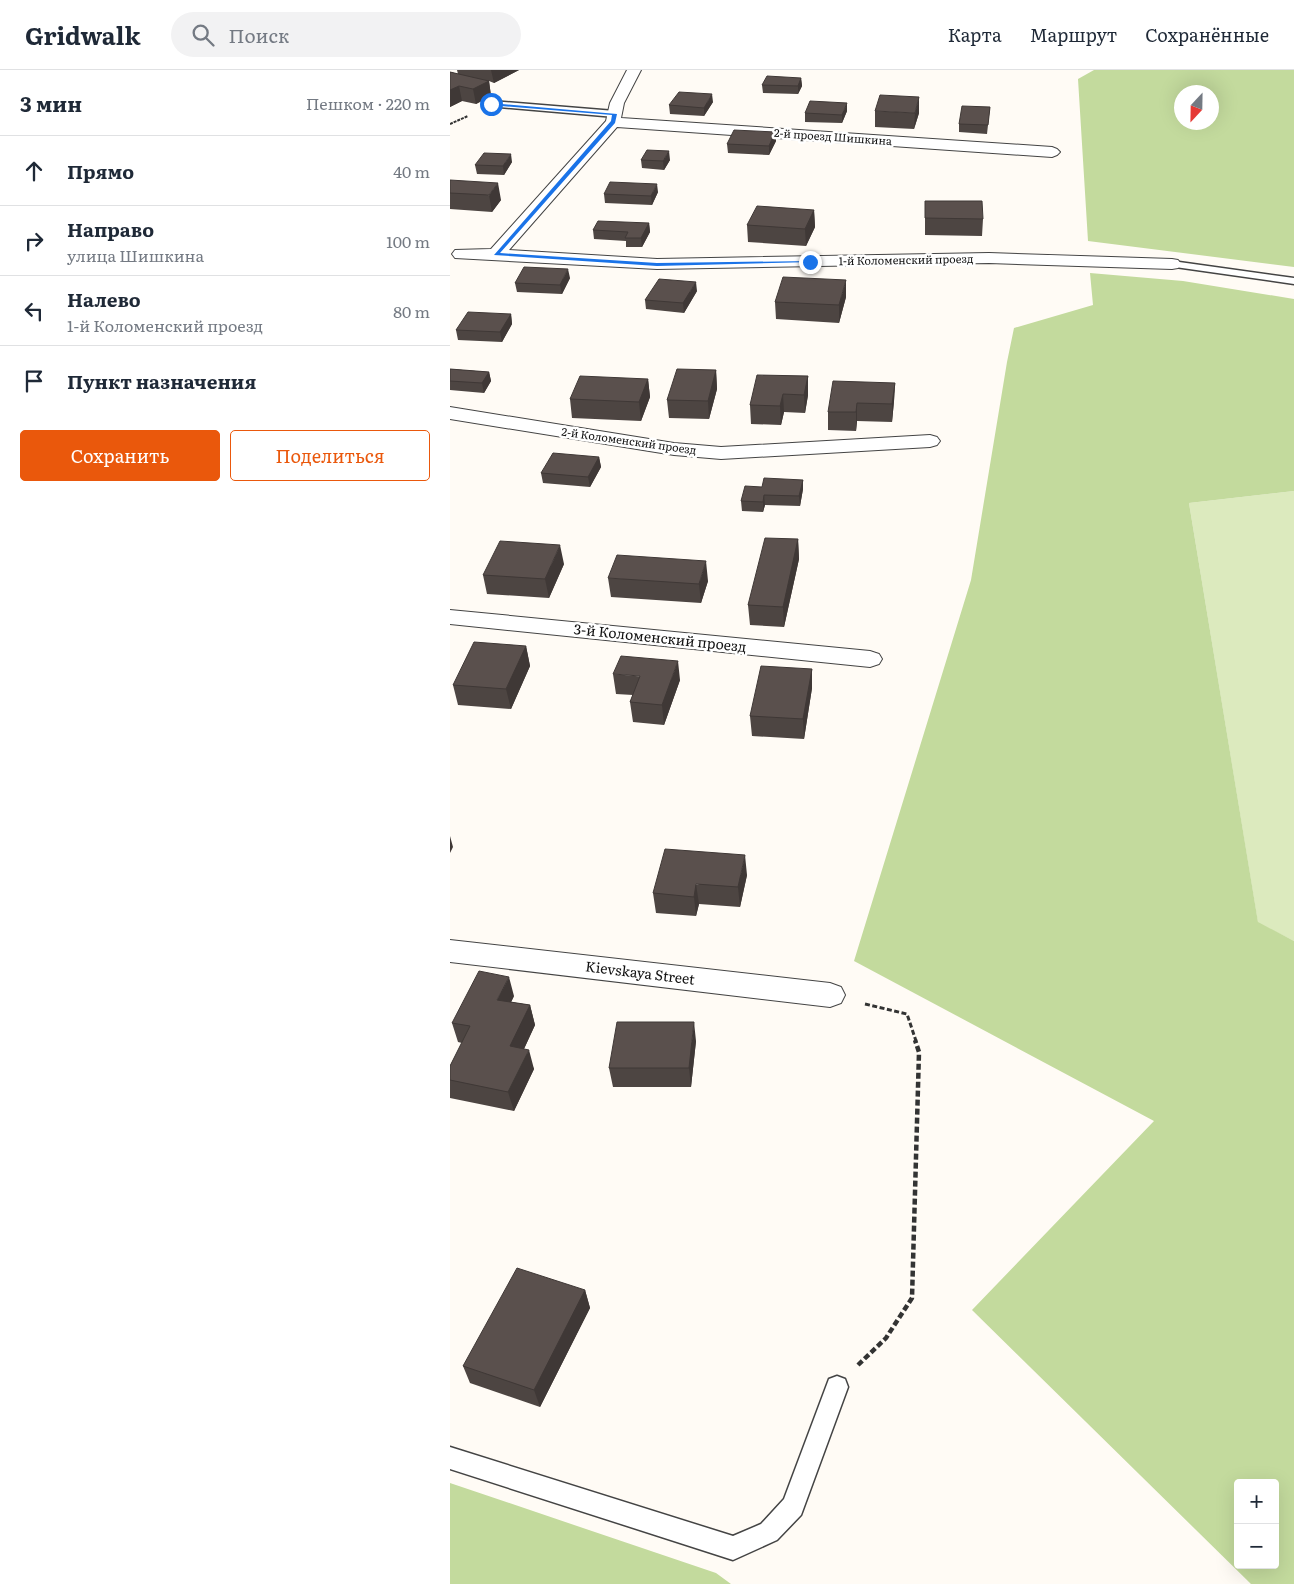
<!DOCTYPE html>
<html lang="ru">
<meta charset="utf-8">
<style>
body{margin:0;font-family:Literata,serif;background:#f2f2f3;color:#1f2937}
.controls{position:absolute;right:15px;bottom:15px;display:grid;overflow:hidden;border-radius:5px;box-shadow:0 5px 20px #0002}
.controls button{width:45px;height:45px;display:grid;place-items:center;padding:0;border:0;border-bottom:1px solid #e0e1e3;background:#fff;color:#1f2937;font:25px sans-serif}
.compass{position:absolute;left:724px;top:15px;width:45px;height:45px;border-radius:50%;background:#fff;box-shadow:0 5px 20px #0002;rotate:202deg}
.stop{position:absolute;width:15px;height:15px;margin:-11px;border:4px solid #1a73e8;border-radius:50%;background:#fff}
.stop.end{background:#1a73e8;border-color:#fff;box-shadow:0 1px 5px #0008}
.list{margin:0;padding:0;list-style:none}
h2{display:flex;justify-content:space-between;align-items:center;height:65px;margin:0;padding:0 20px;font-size:21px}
h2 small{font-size:16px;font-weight:400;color:#747a83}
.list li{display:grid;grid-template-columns:32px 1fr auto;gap:15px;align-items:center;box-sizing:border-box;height:70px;padding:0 20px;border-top:1px solid #e0e1e3}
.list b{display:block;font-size:19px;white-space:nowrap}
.list p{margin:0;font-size:16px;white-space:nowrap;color:#747a83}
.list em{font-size:16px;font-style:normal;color:#747a83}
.actions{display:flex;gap:10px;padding:15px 20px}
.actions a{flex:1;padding:11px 0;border:1px solid #ea580c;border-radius:5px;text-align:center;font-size:18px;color:#ea580c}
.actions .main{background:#ea580c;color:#fff}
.icon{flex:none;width:28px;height:28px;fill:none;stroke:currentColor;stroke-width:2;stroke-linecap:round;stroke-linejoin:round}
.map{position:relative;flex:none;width:844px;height:1514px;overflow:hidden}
header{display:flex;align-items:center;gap:30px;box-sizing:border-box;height:70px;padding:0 25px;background:#fff;border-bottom:1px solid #e0e1e3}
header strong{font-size:24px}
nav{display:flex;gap:28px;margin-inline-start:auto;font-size:18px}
.search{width:350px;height:45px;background:#f2f2f3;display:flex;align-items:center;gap:12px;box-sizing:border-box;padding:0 18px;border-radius:28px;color:#747a83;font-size:19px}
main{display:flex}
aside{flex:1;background:#fff}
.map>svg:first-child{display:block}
.green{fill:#dceabe}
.forest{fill:#c3da9d;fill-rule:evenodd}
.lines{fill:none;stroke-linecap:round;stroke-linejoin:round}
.lane-casing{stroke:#444;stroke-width:3}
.street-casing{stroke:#444;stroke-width:2}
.path-far2{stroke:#333;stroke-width:2;stroke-dasharray:3 1;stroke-linecap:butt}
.path-far1{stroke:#333;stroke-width:3;stroke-dasharray:5 2.5;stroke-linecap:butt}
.path{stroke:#333;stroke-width:4.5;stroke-dasharray:6 3;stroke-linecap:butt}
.lane{fill:#fff;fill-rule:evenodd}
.street{fill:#fff;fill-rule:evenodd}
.wall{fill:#4d4542}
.shaded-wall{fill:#3f3836}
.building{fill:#5a504d;stroke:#3f3836}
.route{fill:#1a73e8}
.labels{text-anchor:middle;stroke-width:5;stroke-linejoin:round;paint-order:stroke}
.far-street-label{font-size:11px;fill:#111;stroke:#fff}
.street-label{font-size:14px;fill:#111;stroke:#fff}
</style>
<header>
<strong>Gridwalk</strong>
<div class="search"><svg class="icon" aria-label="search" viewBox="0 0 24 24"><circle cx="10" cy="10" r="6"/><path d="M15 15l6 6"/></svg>Поиск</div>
<nav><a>Карта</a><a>Маршрут</a><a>Сохранённые</a></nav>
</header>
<main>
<aside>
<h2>3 мин<small>Пешком · 220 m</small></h2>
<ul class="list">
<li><svg class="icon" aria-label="ahead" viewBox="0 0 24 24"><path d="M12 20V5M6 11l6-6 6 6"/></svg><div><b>Прямо</b></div><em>40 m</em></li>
<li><svg class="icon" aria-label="right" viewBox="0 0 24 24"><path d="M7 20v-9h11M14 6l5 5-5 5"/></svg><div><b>Направо</b><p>улица Шишкина</p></div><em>100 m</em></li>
<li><svg class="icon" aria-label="left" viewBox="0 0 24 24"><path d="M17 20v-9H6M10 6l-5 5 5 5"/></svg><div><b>Налево</b><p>1-й Коломенский проезд</p></div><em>80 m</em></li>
<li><svg class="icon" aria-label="arrive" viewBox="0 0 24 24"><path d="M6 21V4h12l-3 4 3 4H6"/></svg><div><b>Пункт назначения</b></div></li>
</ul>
<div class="actions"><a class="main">Сохранить</a><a>Поделиться</a></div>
</aside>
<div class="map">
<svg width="844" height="1514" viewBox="0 0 844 1514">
<rect width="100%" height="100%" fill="#fffbf5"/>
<path class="green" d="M 844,421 L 844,871 L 808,853 L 739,433 Z"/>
<path class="forest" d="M 644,0 L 844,0 L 844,197 L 638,171 L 628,9 ZM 732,22 L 762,22 L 762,52 L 732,52 Z
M 640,203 L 733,211 L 844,229 L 844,421 L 739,433 L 808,852 L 844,871 L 844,1514 L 801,1514 L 522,1240 L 704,1051 L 404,891 L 521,510 L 557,292 L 564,258 L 643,235 ZM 788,1413 L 825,1413 L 825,1495 L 788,1495 Z
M 0,1413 L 266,1503 L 281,1514 L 0,1514 Z"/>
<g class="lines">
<defs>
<path id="lane" d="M 41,31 L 165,41 L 169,44 L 165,47 L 38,36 L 37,34 Z
M 722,191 L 844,208 L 844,214 L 718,196 L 717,194 L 718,192 Z
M 387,1306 L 395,1309 L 398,1317 L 351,1445 L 327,1470 L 283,1490 L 0,1399 L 0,1377 L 283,1466 L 311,1454 L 334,1429 L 379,1309 Z"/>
<path id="street" d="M 177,0 L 191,0 L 174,33 L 171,48 L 602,77 L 607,79 L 610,82 L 607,85 L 602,87 L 167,57 L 59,180 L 207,189 L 539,183 L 722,189 L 728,190 L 731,194 L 728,198 L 722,199 L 539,193 L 207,199 L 5,188 L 2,184 L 5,180 L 41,179 L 156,51 L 160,33 Z
M 0,337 L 224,373 L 271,377 L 480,365 L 487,367 L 490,371 L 487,375 L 480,377 L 271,389 L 224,385 L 0,349 Z
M 0,540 L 420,581 L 429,584 L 432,589 L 429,594 L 420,597 L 0,554 Z
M 0,870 L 380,913 L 391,917 L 395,925 L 391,933 L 380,937 L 0,892 Z"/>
</defs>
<use href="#lane" class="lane-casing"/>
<use href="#street" class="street-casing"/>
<path class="path-far2" d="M 0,54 L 18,46"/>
<path class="path-far1" d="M 415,934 L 457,944 L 466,971"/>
<path class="path" d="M 408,1295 L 436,1268 L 462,1228 L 469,982 L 465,970"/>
<use href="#lane" class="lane"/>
<use href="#street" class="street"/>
</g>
<path class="wall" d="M 7,0 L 69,0 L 44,13 L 39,11 L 41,26 L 26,34 L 12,31 L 0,37 L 0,2 L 8,4 Z
M 351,8 L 352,16 L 348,24 L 313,23 L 312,15 Z
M 263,32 L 254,46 L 220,44 L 219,35 Z
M 540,37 L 537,64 L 509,62 L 509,54 Z
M 397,41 L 392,53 L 355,52 L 355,43 Z
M 425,41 L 469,43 L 464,59 L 425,57 Z
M 325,62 L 326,71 L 319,85 L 278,83 L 277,74 Z
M 191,90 L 220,90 L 214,100 L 192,98 Z
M 62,92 L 54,105 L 27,104 L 25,95 Z
M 0,110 L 51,130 L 42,142 L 0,139 Z
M 208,122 L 202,135 L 155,133 L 154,124 Z
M 475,131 L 533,149 L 532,166 L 475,165 Z
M 364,140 L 365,157 L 356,176 L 298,172 L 297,155 Z
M 199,153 L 200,162 L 192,177 L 176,177 L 176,171 L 144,169 L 143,160 Z
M 120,208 L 112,224 L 67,222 L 65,213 Z
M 247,221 L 234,243 L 196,239 L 195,230 Z
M 396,227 L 389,253 L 326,249 L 325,232 Z
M 61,244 L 62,254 L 52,272 L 8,270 L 6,260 Z
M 0,299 L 39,302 L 41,311 L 34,323 L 0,320 Z
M 266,300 L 267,319 L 259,349 L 219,348 L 217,330 Z
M 358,306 L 358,325 L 355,343 L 334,342 L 331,355 L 301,354 L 300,335 Z
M 198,309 L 200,327 L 191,351 L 122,348 L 120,329 Z
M 445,313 L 444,331 L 442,352 L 407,351 L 406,361 L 378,360 L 378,342 Z
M 149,387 L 151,397 L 140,417 L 93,413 L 91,403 Z
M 353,410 L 353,419 L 350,436 L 315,435 L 313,442 L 292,441 L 291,431 L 312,417 Z
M 348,469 L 349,489 L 334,557 L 300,555 L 298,535 Z
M 114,494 L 99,528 L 37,524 L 33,505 Z
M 158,508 L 258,511 L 251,533 L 161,527 Z
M 76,576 L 80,596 L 61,639 L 8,635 L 3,615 Z
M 362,599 L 362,618 L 354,669 L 302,666 L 300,646 Z
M 163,604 L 230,610 L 214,655 L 183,652 L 180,632 L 183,625 L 166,624 Z
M 297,805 L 290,837 L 249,834 L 246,846 L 206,843 L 203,823 Z
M 64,926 L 61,932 L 80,935 L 85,955 L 74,979 L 84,999 L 64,1041 L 0,1028 L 0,996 L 12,973 L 8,972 L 2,953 Z
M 246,971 L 241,1017 L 163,1017 L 159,998 Z
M 135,1220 L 140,1238 L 90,1337 L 20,1313 L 13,1296 Z"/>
<path class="shaded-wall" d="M 41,0 L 69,0 L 44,13 Z
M 351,8 L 352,16 L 348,24 L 348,16 Z
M 39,11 L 41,26 L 26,34 L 23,19 Z
M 9,16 L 12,31 L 0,37 L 0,20 Z
M 262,24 L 263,32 L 254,46 L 254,38 Z
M 469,27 L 469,43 L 464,59 L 465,43 Z
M 397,33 L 397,41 L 392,53 L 392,45 Z
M 325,62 L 326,71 L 319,85 L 319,76 Z
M 219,81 L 220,90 L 214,100 L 213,91 Z
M 61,84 L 62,92 L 54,105 L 53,96 Z
M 48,113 L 51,130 L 42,142 L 39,125 Z
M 207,114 L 208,122 L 202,135 L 201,126 Z
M 364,140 L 365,157 L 356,176 L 355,159 Z
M 199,153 L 200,162 L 192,177 L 191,168 Z
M 118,199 L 120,208 L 112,224 L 110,215 Z
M 396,210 L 396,227 L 389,253 L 389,235 Z
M 246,212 L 247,221 L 234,243 L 233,233 Z
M 61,244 L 62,254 L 52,272 L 50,262 Z
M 266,300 L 267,319 L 259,349 L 258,331 Z
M 39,302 L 41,311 L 34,323 L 32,313 Z
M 358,306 L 358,325 L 355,343 L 354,325 Z
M 198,309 L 200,327 L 191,351 L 189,332 Z
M 445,313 L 444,331 L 442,352 L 442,334 Z
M 333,324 L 334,342 L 331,355 L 330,336 Z
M 407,333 L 407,351 L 406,361 L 406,342 Z
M 149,387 L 151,397 L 140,417 L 138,407 Z
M 353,410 L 353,419 L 350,436 L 349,426 Z
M 314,425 L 315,435 L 313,442 L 313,432 Z
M 348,469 L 349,489 L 334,557 L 333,537 Z
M 110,475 L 114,494 L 99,528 L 95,509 Z
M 256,491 L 258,511 L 251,533 L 249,514 Z
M 76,576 L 80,596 L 61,639 L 56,619 Z
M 228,591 L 230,610 L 214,655 L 212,635 Z
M 362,599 L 362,618 L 354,669 L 353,649 Z
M 0,766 L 3,777 L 0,783 Z
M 295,785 L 297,805 L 290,837 L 288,817 Z
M 246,814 L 249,834 L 246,846 L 244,827 Z
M 59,907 L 64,926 L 53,949 L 47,930 Z
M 80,935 L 85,955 L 66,996 L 60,976 Z
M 244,952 L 246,971 L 241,1017 L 239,998 Z
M 79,980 L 84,999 L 64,1041 L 58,1022 Z
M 135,1220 L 140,1238 L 90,1337 L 84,1320 Z"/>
<path class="building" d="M 0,2 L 39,11 L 23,19 L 9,16 L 0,20 Z
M 317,6 L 351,8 L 348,16 L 312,15 Z
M 229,22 L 262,24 L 254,38 L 219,35 Z
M 430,25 L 469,27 L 465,43 L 425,41 Z
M 360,31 L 397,33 L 392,45 L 355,43 Z
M 512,36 L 540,37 L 538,55 L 509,54 Z
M 284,60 L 325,62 L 319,76 L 277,74 Z
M 197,80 L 219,81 L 213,91 L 191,90 Z
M 34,83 L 61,84 L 53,96 L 25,95 Z
M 0,110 L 48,113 L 39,125 L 0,123 Z
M 160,112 L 207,114 L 201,126 L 154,124 Z
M 475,131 L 532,131 L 533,149 L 475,148 Z
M 307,136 L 364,140 L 355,159 L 297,155 Z
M 148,151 L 199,153 L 191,168 L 175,168 L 178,162 L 143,160 Z
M 74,197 L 118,199 L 110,215 L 65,213 Z
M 333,207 L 396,210 L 389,235 L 325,232 Z
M 209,209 L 246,212 L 233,233 L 195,230 Z
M 18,242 L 61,244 L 50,262 L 6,260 Z
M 0,299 L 39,302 L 32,313 L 0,311 Z
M 227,299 L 266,300 L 258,331 L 217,330 Z
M 307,305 L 358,306 L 354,325 L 333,324 L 330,336 L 300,335 Z
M 130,306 L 198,309 L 189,332 L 120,329 Z
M 383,311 L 445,313 L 442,334 L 407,333 L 406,342 L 378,342 Z
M 103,383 L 149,387 L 138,407 L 91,403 Z
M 314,408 L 353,410 L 349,426 L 314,425 L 313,432 L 291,431 L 295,416 L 312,417 Z
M 315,468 L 348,469 L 333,537 L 298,535 Z
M 50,471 L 110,475 L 95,509 L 33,505 Z
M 167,485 L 256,491 L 249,514 L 158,508 Z
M 24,572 L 76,576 L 56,619 L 3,615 Z
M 171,586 L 228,591 L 212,635 L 180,632 L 190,606 L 163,604 Z
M 311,596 L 362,599 L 353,649 L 300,646 Z
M 215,779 L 295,785 L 288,817 L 246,814 L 244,827 L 203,823 Z
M 29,901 L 59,907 L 47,930 L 80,935 L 60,976 L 79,980 L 58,1022 L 0,1010 L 0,996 L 20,956 L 2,953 Z
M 167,952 L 244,952 L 239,998 L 159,998 Z
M 67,1198 L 135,1220 L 84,1320 L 13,1296 Z"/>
<path class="route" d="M 41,33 L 167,44 L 165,53 L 50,183 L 207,193 L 360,191 L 362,192 L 207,196 L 44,185 L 161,51 L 162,45 L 39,35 Z"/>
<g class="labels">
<g class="far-street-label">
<text transform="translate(383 67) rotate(4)" y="4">2-й проезд Шишкина</text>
<text transform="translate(456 190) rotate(-1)" y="4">1-й Коломенский проезд</text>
<text transform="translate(179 371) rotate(8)" y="4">2-й Коломенский проезд</text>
</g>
<g class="street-label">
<text transform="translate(210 568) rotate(6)" y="5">3-й Коломенский проезд</text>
<text transform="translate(190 903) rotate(7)" y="5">Kievskaya Street</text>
</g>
</g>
</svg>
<div class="controls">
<button>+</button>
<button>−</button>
</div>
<svg class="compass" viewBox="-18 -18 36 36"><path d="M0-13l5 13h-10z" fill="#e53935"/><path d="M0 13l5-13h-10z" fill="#747a83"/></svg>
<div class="stop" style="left:41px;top:34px"></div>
<div class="stop end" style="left:360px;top:192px"></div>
</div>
</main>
